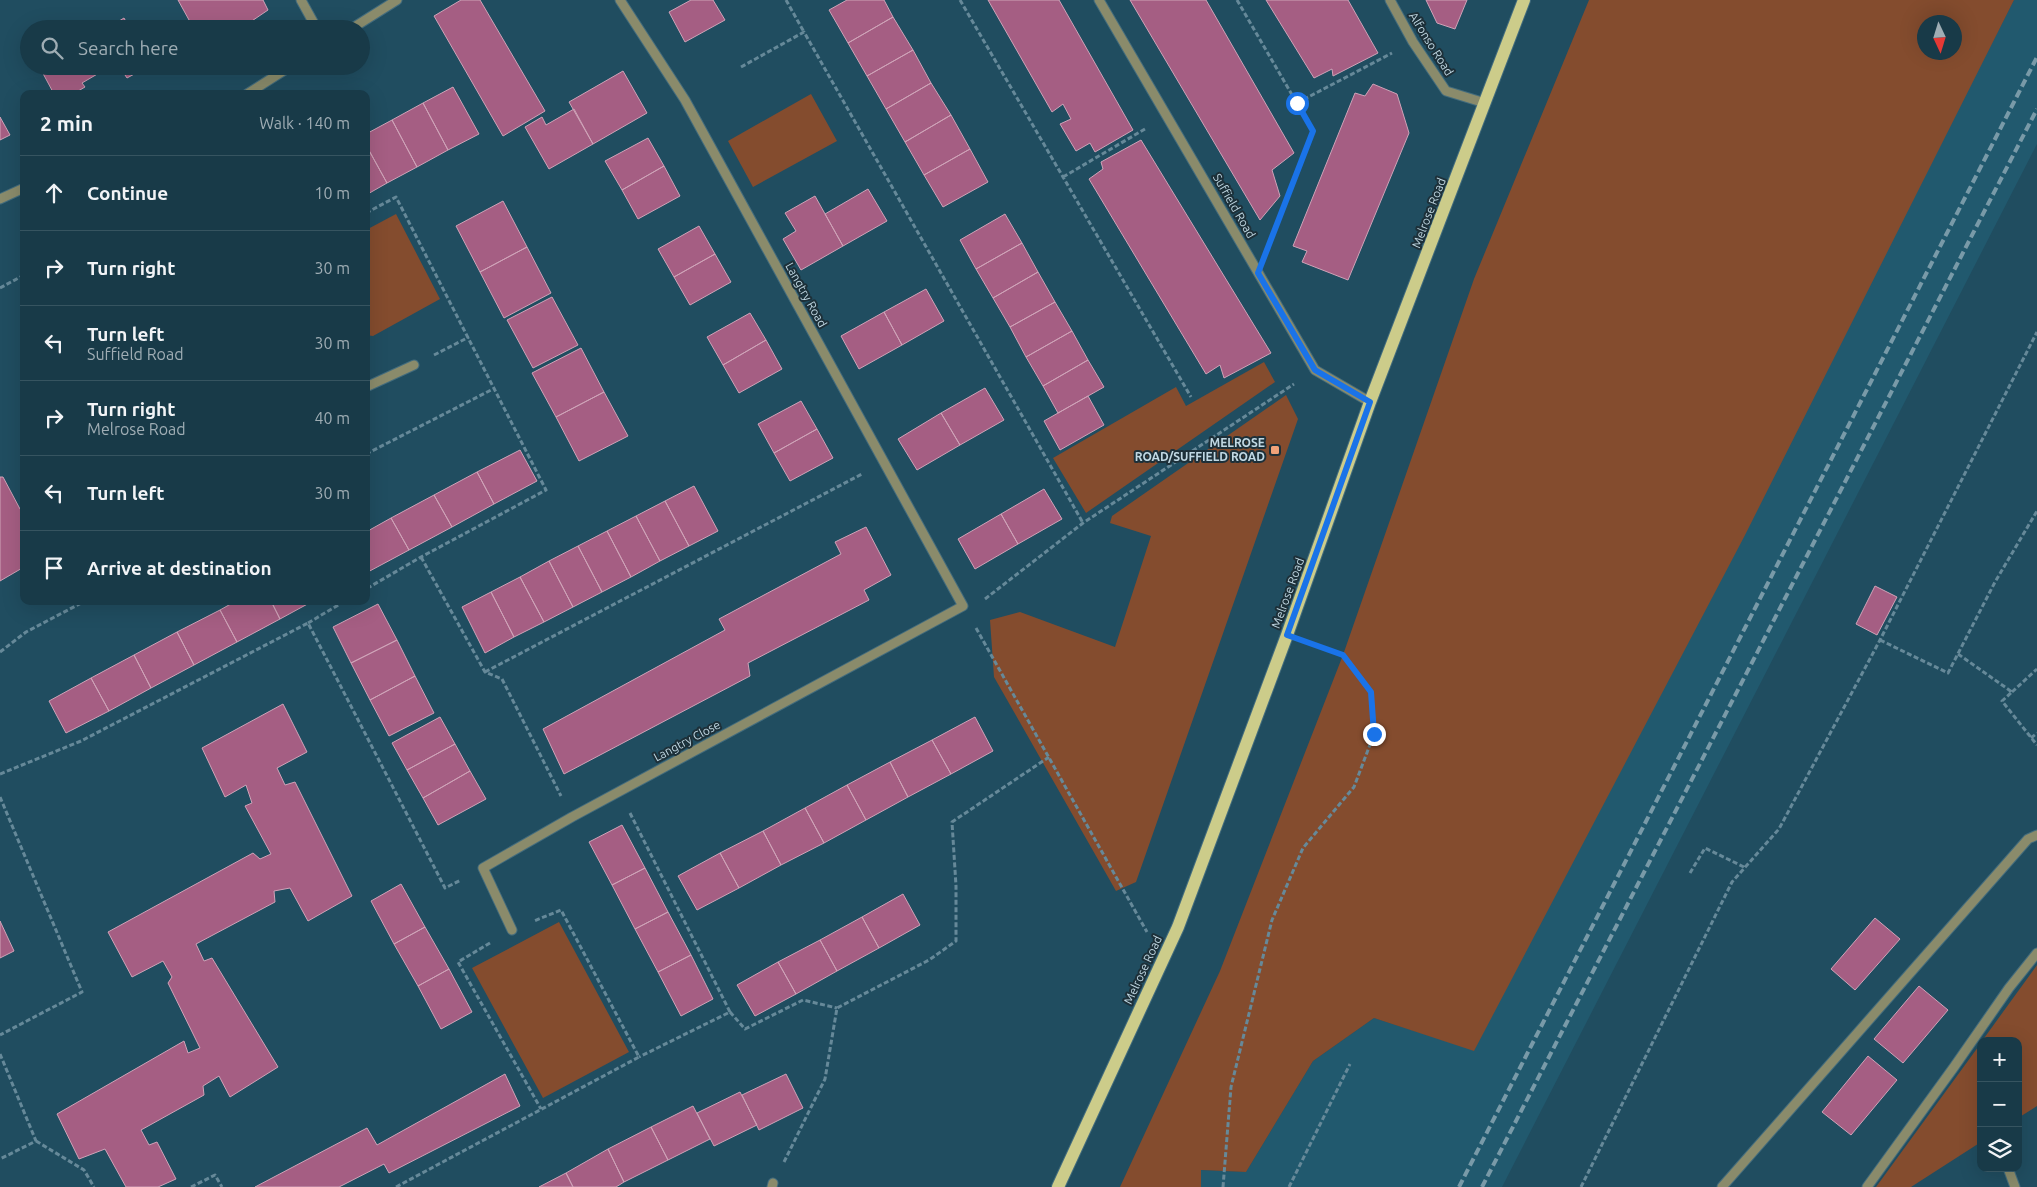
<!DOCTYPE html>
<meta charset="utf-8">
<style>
body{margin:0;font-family:Ubuntu,sans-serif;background:#254552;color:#f1f3f6}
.controls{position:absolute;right:15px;bottom:15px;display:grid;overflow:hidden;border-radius:10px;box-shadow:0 5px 20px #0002}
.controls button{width:45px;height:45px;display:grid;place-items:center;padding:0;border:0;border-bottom:1px solid #365460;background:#183a48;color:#f1f3f6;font:25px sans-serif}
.compass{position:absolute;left:1917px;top:15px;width:45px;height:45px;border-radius:50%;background:#183a48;box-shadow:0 5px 20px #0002;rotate:176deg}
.stop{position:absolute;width:15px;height:15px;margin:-11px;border:4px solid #1a73e8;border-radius:50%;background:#fff}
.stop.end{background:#1a73e8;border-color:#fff;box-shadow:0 1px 5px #0008}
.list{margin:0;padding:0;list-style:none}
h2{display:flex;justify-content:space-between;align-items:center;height:65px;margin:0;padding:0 20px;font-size:21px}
h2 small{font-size:16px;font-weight:400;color:#9fadb4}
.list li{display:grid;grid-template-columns:32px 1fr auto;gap:15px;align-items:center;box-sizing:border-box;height:75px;padding:0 20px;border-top:1px solid #365460}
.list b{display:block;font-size:19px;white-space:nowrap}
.list p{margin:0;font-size:16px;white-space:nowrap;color:#9fadb4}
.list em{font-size:16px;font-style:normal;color:#9fadb4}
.icon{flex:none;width:28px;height:28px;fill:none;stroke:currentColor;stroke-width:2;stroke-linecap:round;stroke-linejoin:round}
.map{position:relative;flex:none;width:2037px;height:1187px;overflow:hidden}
.search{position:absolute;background:#183a48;box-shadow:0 5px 20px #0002;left:20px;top:20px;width:350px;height:55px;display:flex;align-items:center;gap:12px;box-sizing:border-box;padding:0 18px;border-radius:28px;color:#9fadb4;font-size:19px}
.panel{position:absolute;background:#183a48;box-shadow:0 5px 20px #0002;left:20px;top:90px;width:350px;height:515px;border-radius:10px}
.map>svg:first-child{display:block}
.built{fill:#21596e}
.green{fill:#844c2e;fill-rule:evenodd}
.building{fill:#a55e83;stroke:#cfa3b8}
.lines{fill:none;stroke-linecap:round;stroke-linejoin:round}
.minor-casing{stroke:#436c7d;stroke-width:11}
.major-casing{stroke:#436c7d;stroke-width:14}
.path{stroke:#668999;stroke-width:3;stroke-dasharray:5 2.5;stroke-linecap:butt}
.minor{stroke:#8a8b6b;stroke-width:9}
.major{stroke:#cccc8a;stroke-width:12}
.rail{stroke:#799aa8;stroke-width:4;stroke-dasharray:8 4;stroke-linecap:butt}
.route{stroke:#1a73e8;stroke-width:6}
.poi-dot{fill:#f0a279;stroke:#1d3039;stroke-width:2}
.labels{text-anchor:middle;stroke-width:4;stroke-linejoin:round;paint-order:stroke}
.street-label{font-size:12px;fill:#c1d8e3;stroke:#1d3039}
.poi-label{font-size:12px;font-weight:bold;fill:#c1d8e3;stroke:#1d3039;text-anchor:end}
</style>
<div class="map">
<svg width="2037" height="1187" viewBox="0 0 2037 1187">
<rect width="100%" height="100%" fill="#204d60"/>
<path class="built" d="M 2014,0 L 2037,0 L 2037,144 L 1502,1187 L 1201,1187 L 1200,1170 L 1246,1172 L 1313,1061 L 1374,1018 L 1474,1050 Z"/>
<path class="green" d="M 1589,0 L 2014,0 L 1744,537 L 1474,1051 L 1374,1018 L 1313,1061 L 1246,1172 L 1201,1170 L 1201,1187 L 1120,1187 L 1220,971 L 1343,655 L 1474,279 ZM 1924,22 L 1954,22 L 1954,52 L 1924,52 Z
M 811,94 L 837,141 L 753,187 L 728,141 Z
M 396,214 L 440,299 L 373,336 L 366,335 L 366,230 Z
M 1264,362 L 1275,382 L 1086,513 L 1053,458 L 1176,387 L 1186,406 Z
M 1286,395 L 1298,419 L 1136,882 L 1116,891 L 994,677 L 990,620 L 1020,612 L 1115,647 L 1151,536 L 1110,523 L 1112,516 Z
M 559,922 L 629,1052 L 543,1098 L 472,968 Z
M 2037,965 L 2037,1106 L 2018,1118 L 2018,1041 L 1982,1041 Z
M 1981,1043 L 1981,1142 L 1911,1187 L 1876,1187 Z"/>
<path class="building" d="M 178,0 L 263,0 L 268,10 L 240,29 L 194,29 Z
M 461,0 L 480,0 L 545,111 L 503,136 L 434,16 Z
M 691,0 L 713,0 L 725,20 L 685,42 L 669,12 Z
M 847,0 L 884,0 L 893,17 L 848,43 L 829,10 Z
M 988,0 L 1059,0 L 1133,130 L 1095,152 L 1090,143 L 1076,151 L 1060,124 L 1071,119 L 1063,104 L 1052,112 Z
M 1130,0 L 1206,0 L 1294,153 L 1272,170 L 1280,196 L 1260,220 Z
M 1266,0 L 1348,0 L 1378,53 L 1333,76 L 1332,69 L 1314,78 Z
M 1426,0 L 1467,0 L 1455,29 L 1437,23 Z
M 893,17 L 913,50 L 867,76 L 848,43 Z
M 124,18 L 130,29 L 106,29 Z
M 913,50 L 931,83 L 886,109 L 867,76 Z
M 39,66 L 111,66 L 82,83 L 85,87 L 73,94 L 54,94 Z
M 119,66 L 149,66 L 127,78 Z
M 623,71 L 647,113 L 593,144 L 569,102 Z
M 931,83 L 951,115 L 905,142 L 886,109 Z
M 1373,84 L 1397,94 L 1409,133 L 1348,280 L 1302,262 L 1307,251 L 1293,246 L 1355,93 L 1365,96 Z
M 453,87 L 479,134 L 448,150 L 423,103 Z
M 423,103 L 448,150 L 417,167 L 392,120 Z
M 574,109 L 593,144 L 549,169 L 525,127 L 542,117 L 546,125 Z
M 951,115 L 970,149 L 924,175 L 905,142 Z
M 0,117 L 10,135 L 0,140 Z
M 392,120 L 417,167 L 387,183 L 366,145 L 366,134 Z
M 648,138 L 664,166 L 622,190 L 605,161 Z
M 1141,140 L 1271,353 L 1224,378 L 1220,365 L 1206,374 L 1089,179 L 1103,169 L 1101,162 Z
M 366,145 L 387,183 L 366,195 Z
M 970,149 L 988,182 L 943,207 L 924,175 Z
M 664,166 L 680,196 L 638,219 L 622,190 Z
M 868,189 L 887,221 L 843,246 L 825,214 Z
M 815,196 L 843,246 L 801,270 L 783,239 L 796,231 L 785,213 Z
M 503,201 L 527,247 L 480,272 L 456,226 Z
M 1005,214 L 1022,243 L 976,269 L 960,240 Z
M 699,226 L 715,254 L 674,277 L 658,249 Z
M 1022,243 L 1038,272 L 993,298 L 976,269 Z
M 527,247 L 551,293 L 504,318 L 480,272 Z
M 715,254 L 731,282 L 690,305 L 674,277 Z
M 1038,272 L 1055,302 L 1010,327 L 993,298 Z
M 926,289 L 944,321 L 902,345 L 884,312 Z
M 552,297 L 578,345 L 533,368 L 507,320 Z
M 1055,302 L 1072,331 L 1026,357 L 1010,327 Z
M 884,312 L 902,345 L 859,369 L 841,336 Z
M 750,313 L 766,340 L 723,365 L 707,337 Z
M 1072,331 L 1088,360 L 1043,386 L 1026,357 Z
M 766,340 L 782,369 L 739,393 L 723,365 Z
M 581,348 L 604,392 L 556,417 L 532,373 Z
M 1088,360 L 1104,387 L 1058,413 L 1043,386 Z
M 985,388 L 1004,420 L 960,445 L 941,413 Z
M 604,392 L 628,436 L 579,461 L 556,417 Z
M 1088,396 L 1104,425 L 1060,450 L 1044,421 Z
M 801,401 L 817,429 L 774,453 L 758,424 Z
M 941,413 L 960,445 L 917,470 L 898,439 Z
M 817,429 L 833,458 L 790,481 L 774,453 Z
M 520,450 L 537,481 L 494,504 L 477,472 Z
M 477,472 L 494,504 L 452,527 L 434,495 Z
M 0,477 L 3,477 L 20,509 L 24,507 L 24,567 L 0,581 Z
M 694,486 L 718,531 L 689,546 L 665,501 Z
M 1044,489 L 1062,519 L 1018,544 L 1001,514 Z
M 434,495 L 452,527 L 409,550 L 391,518 Z
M 665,501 L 689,546 L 660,561 L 636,516 Z
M 1001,514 L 1018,544 L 975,569 L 958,539 Z
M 636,516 L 660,561 L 631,577 L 607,531 Z
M 391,518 L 409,550 L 366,573 L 366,532 Z
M 866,527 L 891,575 L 864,590 L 869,600 L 748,663 L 750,676 L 564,774 L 543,729 L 725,630 L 719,619 L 841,554 L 835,542 Z
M 607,531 L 631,577 L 602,592 L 578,546 Z
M 578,546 L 602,592 L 573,607 L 549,561 Z
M 549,561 L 573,607 L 544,622 L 520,577 Z
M 520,577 L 544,622 L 514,637 L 491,592 Z
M 1875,586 L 1897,597 L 1877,635 L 1856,624 Z
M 491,592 L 514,637 L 485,653 L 462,607 Z
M 236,601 L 271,601 L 280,619 L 237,642 L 220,610 Z
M 271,601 L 313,601 L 280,619 Z
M 378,604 L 397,640 L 351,663 L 333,627 Z
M 220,610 L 237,642 L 194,665 L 177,632 Z
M 177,632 L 194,665 L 151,688 L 134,655 Z
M 397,640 L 415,676 L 370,700 L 351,663 Z
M 134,655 L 151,688 L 109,711 L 91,678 Z
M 415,676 L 434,713 L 389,736 L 370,700 Z
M 91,678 L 109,711 L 66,733 L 49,701 Z
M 283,704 L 307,752 L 277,768 L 285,785 L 295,782 L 352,896 L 308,921 L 290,888 L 274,891 L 275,902 L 196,944 L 204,961 L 212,958 L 278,1067 L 230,1097 L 219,1076 L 203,1086 L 204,1095 L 141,1130 L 149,1145 L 157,1142 L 176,1179 L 158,1187 L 126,1187 L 105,1149 L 79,1159 L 57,1114 L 184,1041 L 188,1053 L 200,1048 L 168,983 L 172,977 L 163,961 L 132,977 L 108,932 L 253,853 L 260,859 L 271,854 L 245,806 L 252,803 L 246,785 L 225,797 L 202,748 Z
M 440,717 L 455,744 L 407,770 L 392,743 Z
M 975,717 L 993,751 L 951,774 L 932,740 Z
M 932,740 L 951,774 L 908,797 L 890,762 Z
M 455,744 L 470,771 L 423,798 L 407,770 Z
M 890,762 L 908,797 L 866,820 L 847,785 Z
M 470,771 L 486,799 L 438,825 L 423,798 Z
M 847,785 L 866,820 L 824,843 L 805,808 Z
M 805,808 L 824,843 L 781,865 L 763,831 Z
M 622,825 L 645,868 L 612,885 L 589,842 Z
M 763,831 L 781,865 L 739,888 L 720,853 Z
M 720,853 L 739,888 L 697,910 L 678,876 Z
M 645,868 L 668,912 L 635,929 L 612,885 Z
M 401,884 L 425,927 L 394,944 L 371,901 Z
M 903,894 L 920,925 L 879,948 L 862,917 Z
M 668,912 L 691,955 L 658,972 L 635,929 Z
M 862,917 L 879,948 L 837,971 L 820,940 Z
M 1875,918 L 1900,939 L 1855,990 L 1831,969 Z
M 0,921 L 14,951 L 0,958 Z
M 425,927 L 449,969 L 418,986 L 394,944 Z
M 820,940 L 837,971 L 796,994 L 778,962 Z
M 691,955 L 713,999 L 681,1016 L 658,972 Z
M 778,962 L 796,994 L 755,1016 L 737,985 Z
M 449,969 L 472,1012 L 441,1029 L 418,986 Z
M 1919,986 L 1948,1010 L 1903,1063 L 1874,1039 Z
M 1868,1056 L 1897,1080 L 1851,1135 L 1822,1112 Z
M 505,1074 L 520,1106 L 389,1173 L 384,1164 L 339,1187 L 255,1187 L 367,1128 L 377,1145 Z
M 786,1074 L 803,1108 L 759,1130 L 742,1095 Z
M 740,1092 L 757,1125 L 714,1146 L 697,1113 Z
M 693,1106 L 710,1139 L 668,1160 L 651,1127 Z
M 651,1127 L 668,1160 L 624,1182 L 608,1149 Z
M 608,1149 L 624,1182 L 616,1187 L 573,1187 L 566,1173 Z
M 566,1173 L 573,1187 L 539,1187 Z"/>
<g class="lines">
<defs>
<path id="minor" d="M 301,0 L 317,29
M 1099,0 L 1315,370 L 1370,402
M 1390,0 L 1413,42 L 1446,91 L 1485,103
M 351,29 L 397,0
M 247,94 L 291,66
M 0,199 L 24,188
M 366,387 L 414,365
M 512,930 L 483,868 L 572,817 L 963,606 L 685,100 L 620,0
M 2008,1168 L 2015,1187
M 772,1187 L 773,1183
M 1722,1187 L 2028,839 L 2037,835
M 1867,1187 L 1954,1067 L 2009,988 L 2037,953"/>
<path id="major" d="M 1058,1187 L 1178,927 L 1287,635 L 1370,402 L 1524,0"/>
</defs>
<use href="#minor" class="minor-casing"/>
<use href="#major" class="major-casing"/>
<path class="path" d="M 786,0 L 804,32
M 960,0 L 1191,397
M 1237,0 L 1313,131 L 1270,243
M 741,67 L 804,32 L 1083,523
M 1297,103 L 1392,53
M 1063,177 L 1145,129
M 366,213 L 396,197 L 546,490 L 421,557 L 366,589
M 0,288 L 24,275
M 434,355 L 469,337
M 366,454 L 495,388
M 421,557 L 485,672 L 502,679 L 561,796
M 985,599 L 1083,523 L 1294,384
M 308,623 L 345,601
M 976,628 L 1147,932
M 1880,640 L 1948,673 L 1995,582 L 2037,511
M 0,652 L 26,632 L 85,601
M 1958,654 L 2012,692 L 2002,701 L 2037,745
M 485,672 L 862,474
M 2012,692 L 2037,669
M 2031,738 L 2037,733
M 0,774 L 81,741 L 308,623 L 445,888 L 461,880
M 0,797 L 82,992 L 0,1035
M 630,813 L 730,1012 L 639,1057
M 1690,873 L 1705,848 L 1744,867
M 490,943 L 458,962 L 541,1109
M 730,1012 L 745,1029 L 803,1000 L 837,1008
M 0,1054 L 36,1141 L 0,1159
M 36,1141 L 84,1170 L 94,1187
M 784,1162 L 825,1079 L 837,1008 L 929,960 L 956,941 L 956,886 L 952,822 L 1049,757
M 191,1187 L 215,1175 L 222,1187
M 396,1187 L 639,1057 L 561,910 L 534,921
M 1223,1187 L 1231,1087 L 1272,920 L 1303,848 L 1354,787 L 1374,734 L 1371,692 L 1343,655 L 1311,644
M 1289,1187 L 1350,1064
M 1581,1187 L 1732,882 L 1779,829 L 1880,640 L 2037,332"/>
<use href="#minor" class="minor"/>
<use href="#major" class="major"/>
<path class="rail" d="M 1459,1187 L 2037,57
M 1482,1187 L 2037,109"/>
</g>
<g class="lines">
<path class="route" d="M 1297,103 L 1313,131 L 1258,273 L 1315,370 L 1370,402 L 1287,635 L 1343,655 L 1371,692 L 1374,734"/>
</g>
<rect class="poi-dot" x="1270" y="445" width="10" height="10" rx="2.5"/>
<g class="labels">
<g class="street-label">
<text transform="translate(1431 44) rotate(58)" y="4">Alfonso Road</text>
<text transform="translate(1234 206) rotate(60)" y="4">Suffield Road</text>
<text transform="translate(1429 213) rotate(-69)" y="4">Melrose Road</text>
<text transform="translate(806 295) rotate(61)" y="4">Langtry Road</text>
<text transform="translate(1288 593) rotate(-70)" y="4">Melrose Road</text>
<text transform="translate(687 741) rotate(-28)" y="4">Langtry Close</text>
<text transform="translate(1143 970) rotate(-65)" y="4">Melrose Road</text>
</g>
<g class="poi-label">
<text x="1265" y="447">MELROSE<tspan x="1265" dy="14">ROAD/SUFFIELD ROAD</tspan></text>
</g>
</g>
</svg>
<div class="controls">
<button>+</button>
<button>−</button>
<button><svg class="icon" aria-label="layers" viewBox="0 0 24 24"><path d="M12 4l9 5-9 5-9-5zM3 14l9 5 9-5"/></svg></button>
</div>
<svg class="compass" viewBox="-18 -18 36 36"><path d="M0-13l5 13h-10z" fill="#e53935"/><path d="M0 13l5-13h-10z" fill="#9fadb4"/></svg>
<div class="stop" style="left:1297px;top:103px"></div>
<div class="stop end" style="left:1374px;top:734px"></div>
<div class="search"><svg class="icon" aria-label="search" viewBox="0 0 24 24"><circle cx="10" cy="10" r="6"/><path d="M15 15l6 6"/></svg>Search here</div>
<section class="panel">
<h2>2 min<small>Walk · 140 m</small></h2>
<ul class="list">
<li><svg class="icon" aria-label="ahead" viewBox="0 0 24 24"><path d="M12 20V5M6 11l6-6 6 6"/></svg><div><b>Continue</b></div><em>10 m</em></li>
<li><svg class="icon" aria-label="right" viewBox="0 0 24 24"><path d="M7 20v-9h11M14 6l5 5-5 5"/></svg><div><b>Turn right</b></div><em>30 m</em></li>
<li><svg class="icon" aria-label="left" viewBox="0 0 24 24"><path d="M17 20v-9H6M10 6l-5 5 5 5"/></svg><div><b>Turn left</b><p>Suffield Road</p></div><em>30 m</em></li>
<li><svg class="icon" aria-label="right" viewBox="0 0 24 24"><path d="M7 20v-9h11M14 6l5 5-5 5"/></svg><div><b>Turn right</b><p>Melrose Road</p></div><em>40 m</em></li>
<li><svg class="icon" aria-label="left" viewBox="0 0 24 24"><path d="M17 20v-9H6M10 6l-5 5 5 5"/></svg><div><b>Turn left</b></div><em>30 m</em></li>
<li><svg class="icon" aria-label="arrive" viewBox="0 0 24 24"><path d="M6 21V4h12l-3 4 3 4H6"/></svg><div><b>Arrive at destination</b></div></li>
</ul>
</section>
</div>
